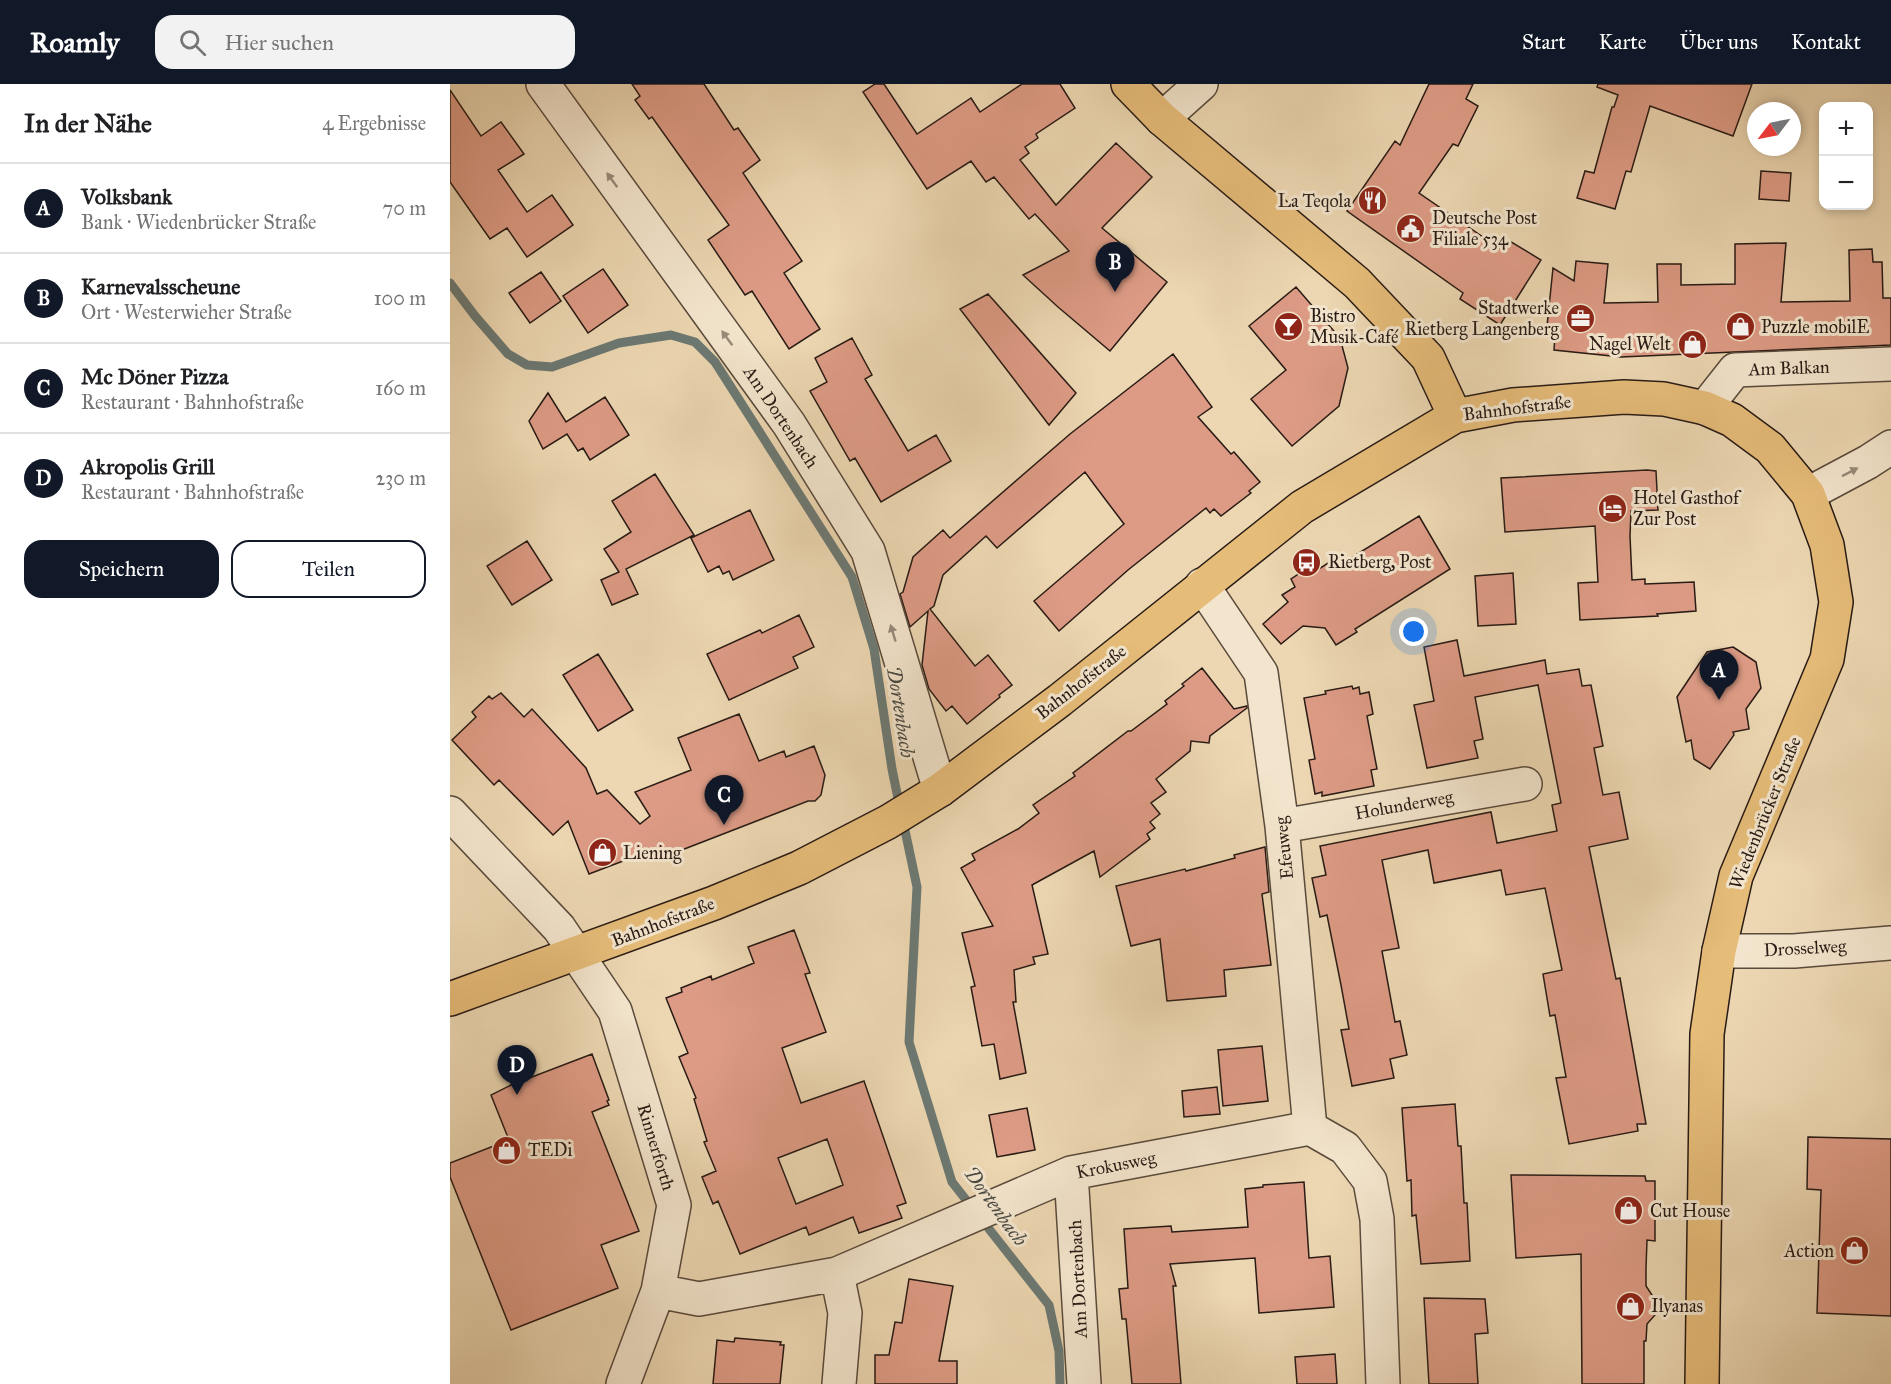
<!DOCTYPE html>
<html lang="de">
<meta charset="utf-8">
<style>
body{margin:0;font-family:"IM FELL Great Primer",serif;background:#f2f2f2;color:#202124}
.controls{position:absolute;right:18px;top:18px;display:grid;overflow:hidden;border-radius:12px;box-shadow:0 3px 9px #0003}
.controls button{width:54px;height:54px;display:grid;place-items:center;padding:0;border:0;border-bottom:2px solid #e0e0e0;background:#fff;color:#202124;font:30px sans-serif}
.compass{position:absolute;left:1297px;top:18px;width:54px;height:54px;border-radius:50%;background:#fff;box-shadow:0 3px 9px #0003;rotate:238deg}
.you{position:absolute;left:964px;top:548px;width:21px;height:21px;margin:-15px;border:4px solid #fff;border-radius:50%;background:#1a73e8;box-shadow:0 0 0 9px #1a73e833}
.badge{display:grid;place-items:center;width:39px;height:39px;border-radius:50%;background:#111827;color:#fff;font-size:20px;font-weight:700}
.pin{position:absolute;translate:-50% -50px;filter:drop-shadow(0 2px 3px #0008)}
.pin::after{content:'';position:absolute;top:32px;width:21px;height:18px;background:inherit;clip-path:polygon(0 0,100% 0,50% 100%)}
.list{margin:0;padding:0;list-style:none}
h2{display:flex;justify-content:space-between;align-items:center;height:78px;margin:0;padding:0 24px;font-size:26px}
h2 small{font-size:20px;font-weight:400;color:#757577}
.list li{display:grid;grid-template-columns:39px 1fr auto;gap:18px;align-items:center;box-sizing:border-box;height:90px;padding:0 24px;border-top:2px solid #e0e0e0}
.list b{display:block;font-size:22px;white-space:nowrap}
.list p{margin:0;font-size:20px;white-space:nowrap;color:#757577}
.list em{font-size:20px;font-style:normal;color:#757577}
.actions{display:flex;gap:12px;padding:18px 24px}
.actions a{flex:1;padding:14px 0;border:2px solid #111827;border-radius:18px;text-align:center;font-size:21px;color:#111827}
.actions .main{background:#111827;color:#fff}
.icon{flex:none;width:33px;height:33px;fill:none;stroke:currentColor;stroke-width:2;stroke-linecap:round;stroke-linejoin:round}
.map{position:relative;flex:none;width:1441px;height:1300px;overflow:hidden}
header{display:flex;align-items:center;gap:36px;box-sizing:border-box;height:84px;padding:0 30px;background:#111827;color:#fff}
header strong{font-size:28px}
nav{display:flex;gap:33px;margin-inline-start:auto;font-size:21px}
.search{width:420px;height:54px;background:#f2f2f2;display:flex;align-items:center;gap:15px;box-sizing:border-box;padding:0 21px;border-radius:18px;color:#757577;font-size:22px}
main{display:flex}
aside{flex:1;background:#fff}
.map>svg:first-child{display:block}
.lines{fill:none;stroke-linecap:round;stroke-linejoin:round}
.stream{stroke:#6c7973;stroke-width:9}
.building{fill:#dd9b85;stroke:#281b15;stroke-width:1.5;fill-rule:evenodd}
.minor-casing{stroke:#594a3c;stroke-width:36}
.major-casing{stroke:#281b15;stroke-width:36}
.minor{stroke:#f3e5cd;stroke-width:33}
.major{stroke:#e6bc79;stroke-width:33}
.oneway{fill:#988a7a}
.labels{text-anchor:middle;stroke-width:6;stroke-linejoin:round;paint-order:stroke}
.poi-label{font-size:18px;fill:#281b15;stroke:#f3e5cd;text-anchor:start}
.street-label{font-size:18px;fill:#281b15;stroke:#f3e5cd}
.water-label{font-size:20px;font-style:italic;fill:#4a4a44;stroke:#f3e5cd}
</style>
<header>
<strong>Roamly</strong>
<div class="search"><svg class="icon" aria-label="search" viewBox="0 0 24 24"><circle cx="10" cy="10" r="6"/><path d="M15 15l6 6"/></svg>Hier suchen</div>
<nav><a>Start</a><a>Karte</a><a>Über uns</a><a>Kontakt</a></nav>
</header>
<main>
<aside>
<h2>In der Nähe<small>4 Ergebnisse</small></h2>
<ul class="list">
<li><span class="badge">A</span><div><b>Volksbank</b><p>Bank · Wiedenbrücker Straße</p></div><em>70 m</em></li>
<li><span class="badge">B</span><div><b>Karnevalsscheune</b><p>Ort · Westerwieher Straße</p></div><em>100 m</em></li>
<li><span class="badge">C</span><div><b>Mc Döner Pizza</b><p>Restaurant · Bahnhofstraße</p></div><em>160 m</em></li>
<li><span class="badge">D</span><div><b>Akropolis Grill</b><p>Restaurant · Bahnhofstraße</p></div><em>230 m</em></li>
</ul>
<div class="actions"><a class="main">Speichern</a><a>Teilen</a></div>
</aside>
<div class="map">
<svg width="1441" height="1300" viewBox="0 0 1441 1300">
<rect width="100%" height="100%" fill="#ecd7b2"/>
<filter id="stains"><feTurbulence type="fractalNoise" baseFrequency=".00333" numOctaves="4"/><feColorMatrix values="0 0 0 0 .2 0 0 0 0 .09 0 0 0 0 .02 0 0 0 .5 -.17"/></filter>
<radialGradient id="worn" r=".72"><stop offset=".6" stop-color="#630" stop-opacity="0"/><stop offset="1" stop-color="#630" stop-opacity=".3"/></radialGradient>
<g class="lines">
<path class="stream" d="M 0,199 L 25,232 L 58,270 L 77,281 L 102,283 L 169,259 L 221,251 L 245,258 L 265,278 L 402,493 L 424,565 L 442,685 L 450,724
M 453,737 L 467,803 L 459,958 L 502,1098 L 599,1221 L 609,1267 L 610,1300"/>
</g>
<path class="building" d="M 182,0 L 254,0 L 284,46 L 288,44 L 310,76 L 293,89 L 352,177 L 334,189 L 370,245 L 339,265 L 302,207 L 295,211 L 258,156 L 279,141 L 202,33 L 199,35 L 185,16 L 190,12 Z
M 425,0 L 434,0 L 467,50 L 521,14 L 530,28 L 572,0 L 610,0 L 625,24 L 586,50 L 588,54 L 575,63 L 579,69 L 570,76 L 606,121 L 666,59 L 702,93 L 652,144 L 717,198 L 660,267 L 608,223 L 573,191 L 619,167 L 585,130 L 579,135 L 544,93 L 536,98 L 521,77 L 477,105 L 413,8 Z
M 979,0 L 1023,0 L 1016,15 L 1028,22 L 1008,62 L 1003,60 L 969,109 L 1052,166 L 1058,156 L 1091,176 L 1050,241 L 1010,215 L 1013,209 L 897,127 L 945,57 L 950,61 Z
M 1148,0 L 1302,0 L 1283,52 L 1200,22 L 1181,88 L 1176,87 L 1165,125 L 1127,114 L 1135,87 L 1144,89 L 1162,23 L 1164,23 L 1168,11 L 1147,3 Z
M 0,6 L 31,52 L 51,38 L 74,70 L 48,86 L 77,128 L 102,111 L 123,141 L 77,173 L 57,144 L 40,155 L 0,98 Z
M 1311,87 L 1341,89 L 1339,117 L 1309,115 Z
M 1336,159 L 1331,218 L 1400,217 L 1399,166 L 1422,165 L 1423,178 L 1432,178 L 1433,214 L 1441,214 L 1441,261 L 1171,273 L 1104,266 L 1105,252 L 1096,252 L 1103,184 L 1124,197 L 1126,177 L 1158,180 L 1154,219 L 1208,218 L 1207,180 L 1231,180 L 1231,201 L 1285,200 L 1285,160 Z
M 153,185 L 178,221 L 138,249 L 113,212 Z
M 91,188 L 111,217 L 80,239 L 59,209 Z
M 846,203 L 890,254 L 898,284 L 889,322 L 842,362 L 801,315 L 836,286 L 799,242 Z
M 538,210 L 626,309 L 599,341 L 510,225 Z
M 402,254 L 422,291 L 415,295 L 458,367 L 486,351 L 501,377 L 431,418 L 405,374 L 400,377 L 360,307 L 377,298 L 365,274 Z
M 723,270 L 762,323 L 748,333 L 781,370 L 784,368 L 810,398 L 799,407 L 801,409 L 771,432 L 764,425 L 760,429 L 756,424 L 678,486 L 609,547 L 584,517 L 674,440 L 646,403 L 635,388 L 547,464 L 536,452 L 493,491 L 484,522 L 480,525 L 525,582 L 538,571 L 562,601 L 549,611 L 550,613 L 517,640 L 502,622 L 496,627 L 479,605 L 472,581 L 478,527 L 460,543 L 450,510 L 453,508 L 463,473 L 493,446 L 500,454 L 620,350 Z
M 98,309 L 116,338 L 155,313 L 179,351 L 140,376 L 133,364 L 128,367 L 117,350 L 93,365 L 79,337 Z
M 1197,386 L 1206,387 L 1208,426 L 1181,427 L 1180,452 L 1182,496 L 1195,495 L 1195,500 L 1244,498 L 1246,527 L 1207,530 L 1208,532 L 1130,536 L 1128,499 L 1148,498 L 1145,442 L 1055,448 L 1051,394 Z
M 205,390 L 244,451 L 176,485 L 188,510 L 162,521 L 151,496 L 169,488 L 154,465 L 181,448 L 162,417 Z
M 300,426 L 324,476 L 283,496 L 279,487 L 273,490 L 269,482 L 258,488 L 241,454 Z
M 969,432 L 1000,485 L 905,545 L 907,548 L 886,561 L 875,544 L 853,542 L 831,560 L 813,540 L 838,518 L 832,511 L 845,503 L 841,495 L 865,479 L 869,485 L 892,470 L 896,477 Z
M 77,457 L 102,496 L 62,521 L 37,482 Z
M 1063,489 L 1066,540 L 1028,542 L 1025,492 Z
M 349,531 L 364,563 L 343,573 L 348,584 L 279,616 L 257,570 L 310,546 L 312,549 Z
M 1007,556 L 1014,592 L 1095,576 L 1097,590 L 1129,585 L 1132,602 L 1141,601 L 1153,662 L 1144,664 L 1153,711 L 1169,708 L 1178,755 L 1139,763 L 1166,895 L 1170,894 L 1180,950 L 1196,1040 L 1187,1040 L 1188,1047 L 1119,1060 L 1106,994 L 1116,993 L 1105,931 L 1100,932 L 1093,890 L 1112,886 L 1095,804 L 1056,811 L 1051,786 L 984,799 L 978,766 L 932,776 L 949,864 L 932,867 L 945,938 L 950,937 L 957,971 L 940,975 L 944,994 L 902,1002 L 891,946 L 899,945 L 891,901 L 877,831 L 870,833 L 862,794 L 876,791 L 870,762 L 1041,728 L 1047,759 L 1107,747 L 1102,721 L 1111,719 L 1088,601 L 1025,613 L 1033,655 L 1024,657 L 1028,674 L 977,684 L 964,621 L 984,617 L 974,563 Z
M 1283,563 L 1306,578 L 1311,604 L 1296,625 L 1299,645 L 1283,648 L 1284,651 L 1260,685 L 1244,675 L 1241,656 L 1236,658 L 1227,613 L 1257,568 Z
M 148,570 L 183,626 L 148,647 L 113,591 Z
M 752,584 L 784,625 L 797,622 L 797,624 L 760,652 L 759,659 L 741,657 L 740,667 L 706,695 L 716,708 L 701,719 L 710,730 L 700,738 L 705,744 L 697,750 L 700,755 L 650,793 L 644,767 L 582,801 L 598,870 L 583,873 L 585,880 L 564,886 L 566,918 L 563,918 L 576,989 L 550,995 L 544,960 L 532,962 L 521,903 L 525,902 L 512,849 L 543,842 L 511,784 L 525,776 L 522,770 L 568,745 L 589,729 L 583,721 L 625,692 L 623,689 L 678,647 L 681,647 L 717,620 L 715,617 L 734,602 L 732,600 Z
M 902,602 L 903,605 L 909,603 L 910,610 L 919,608 L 923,630 L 917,632 L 927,685 L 921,686 L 924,702 L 872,712 L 872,708 L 865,710 L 859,676 L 865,675 L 854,614 L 876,610 L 875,607 Z
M 51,609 L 74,633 L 82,625 L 136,684 L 147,710 L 157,706 L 190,740 L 200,732 L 185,708 L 241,686 L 228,654 L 289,630 L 309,677 L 334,667 L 336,673 L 364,662 L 375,691 L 371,711 L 365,717 L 358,717 L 206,776 L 202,766 L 139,790 L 118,737 L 103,751 L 49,696 L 44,701 L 2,656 L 26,633 L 22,628 L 39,612 L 42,615 Z
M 815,763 L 819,808 L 812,810 L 821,881 L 774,886 L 776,912 L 717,917 L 710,855 L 681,862 L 666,802 L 735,785 L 736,787 L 785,774 L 784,771 Z
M 344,846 L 360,889 L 355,890 L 376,948 L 332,964 L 351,1019 L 414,997 L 456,1119 L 447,1122 L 452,1134 L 409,1149 L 403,1133 L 359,1151 L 356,1143 L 290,1170 L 268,1117 L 263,1120 L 252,1093 L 266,1087 L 254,1058 L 257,1057 L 244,1015 L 246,1014 L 229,973 L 238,969 L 216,914 L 232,908 L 231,904 L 261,892 L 262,896 L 304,879 L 298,863 ZM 377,1055 L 393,1101 L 346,1120 L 328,1074 Z
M 812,962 L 818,1017 L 773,1022 L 768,966 Z
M 142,970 L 159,1016 L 157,1017 L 159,1021 L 142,1028 L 189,1147 L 151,1161 L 168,1204 L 61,1246 L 0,1093 L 0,1079 L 59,1056 L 41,1011 L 61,1001 Z
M 767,1003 L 770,1030 L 734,1033 L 732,1007 Z
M 1005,1020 L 1008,1062 L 1011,1062 L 1014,1119 L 1017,1119 L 1020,1177 L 971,1180 L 966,1131 L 962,1132 L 961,1096 L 957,1097 L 952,1024 Z
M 577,1024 L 585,1066 L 547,1073 L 539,1031 Z
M 1358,1053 L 1441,1055 L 1441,1232 L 1367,1229 L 1371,1106 L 1357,1105 Z
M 1061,1091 L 1195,1092 L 1196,1097 L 1205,1097 L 1205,1157 L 1197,1156 L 1196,1184 L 1196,1202 L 1206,1217 L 1207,1224 L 1205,1231 L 1197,1240 L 1196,1257 L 1194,1257 L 1194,1300 L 1132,1300 L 1131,1170 L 1066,1174 Z
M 854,1098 L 859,1174 L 880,1172 L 884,1223 L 809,1229 L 805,1174 L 720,1180 L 726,1202 L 723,1202 L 731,1300 L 682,1300 L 676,1235 L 672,1235 L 669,1205 L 678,1204 L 674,1145 L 721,1142 L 722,1148 L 798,1143 L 795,1105 L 813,1103 L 813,1101 Z
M 459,1195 L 503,1202 L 489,1277 L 507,1277 L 507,1300 L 425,1300 L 425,1271 L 439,1271 L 445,1238 L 452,1239 Z
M 974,1214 L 1035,1215 L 1038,1249 L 1025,1250 L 1028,1300 L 979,1300 Z
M 285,1254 L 331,1258 L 330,1261 L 334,1261 L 330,1300 L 263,1300 L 267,1256 L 284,1258 Z
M 885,1270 L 887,1300 L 847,1300 L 845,1273 Z"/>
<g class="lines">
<defs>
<path id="minor" d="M 93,0 L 339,340 L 418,467 L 490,706
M 712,35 L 751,0
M 1255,324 L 1285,286 L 1441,280
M 1358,410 L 1418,378 L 1441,363
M 752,501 L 811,589 L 832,742 L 860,1044
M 0,729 L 109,844 L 165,927 L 224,1121 L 208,1207 L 173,1300
M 832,742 L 1075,700
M 1269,867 L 1344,867 L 1441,859
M 621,1089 L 634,1300
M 387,1190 L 395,1229 L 389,1300
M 208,1207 L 249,1215 L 387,1190 L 621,1089 L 860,1044 L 895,1064 L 920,1097 L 927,1135 L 933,1300"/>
<path id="major" d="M 678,0 L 712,35 L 907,199 L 978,274 L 1005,332
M 0,915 L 264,819 L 349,784 L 438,738 L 490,706 L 610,616 L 852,423 L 1005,332 L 1063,321 L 1174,313 L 1214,315 L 1255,324 L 1282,336 L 1320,364 L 1358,410 L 1377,461 L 1386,518 L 1377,575 L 1286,792 L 1269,867 L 1257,950 L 1252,1300"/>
</defs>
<use href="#minor" class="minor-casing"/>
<use href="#major" class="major-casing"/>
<use href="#minor" class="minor"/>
<use href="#major" class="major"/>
</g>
<defs><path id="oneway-solid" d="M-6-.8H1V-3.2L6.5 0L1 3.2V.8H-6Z" transform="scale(1.5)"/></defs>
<g class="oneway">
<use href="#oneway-solid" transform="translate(162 96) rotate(-126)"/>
<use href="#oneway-solid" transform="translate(277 254) rotate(-126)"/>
<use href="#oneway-solid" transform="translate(1400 388) rotate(-27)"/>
<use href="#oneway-solid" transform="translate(443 549) rotate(-107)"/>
</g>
<defs>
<symbol id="restaurant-disc" viewBox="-11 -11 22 22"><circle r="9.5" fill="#8f2418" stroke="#f3e5cd"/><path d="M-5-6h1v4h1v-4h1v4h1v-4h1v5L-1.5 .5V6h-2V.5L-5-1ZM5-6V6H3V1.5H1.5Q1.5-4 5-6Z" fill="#fff"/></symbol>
<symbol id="civic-disc" viewBox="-11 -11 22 22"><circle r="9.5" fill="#8f2418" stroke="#f3e5cd"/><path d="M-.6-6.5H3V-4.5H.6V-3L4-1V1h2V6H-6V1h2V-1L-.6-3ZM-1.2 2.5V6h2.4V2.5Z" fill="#fff"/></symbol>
<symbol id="office-disc" viewBox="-11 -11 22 22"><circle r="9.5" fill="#8f2418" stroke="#f3e5cd"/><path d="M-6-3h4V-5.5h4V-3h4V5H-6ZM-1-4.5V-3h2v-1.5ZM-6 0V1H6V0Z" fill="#fff"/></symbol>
<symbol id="bar-disc" viewBox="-11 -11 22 22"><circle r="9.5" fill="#8f2418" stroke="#f3e5cd"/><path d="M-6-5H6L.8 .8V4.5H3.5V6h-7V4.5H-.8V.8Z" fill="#fff"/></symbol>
<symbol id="shop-disc" viewBox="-11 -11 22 22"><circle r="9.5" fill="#8f2418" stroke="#f3e5cd"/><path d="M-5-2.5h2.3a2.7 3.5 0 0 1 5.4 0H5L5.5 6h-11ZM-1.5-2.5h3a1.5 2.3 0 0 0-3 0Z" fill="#fff"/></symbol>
<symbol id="hotel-disc" viewBox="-11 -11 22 22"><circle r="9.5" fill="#8f2418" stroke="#f3e5cd"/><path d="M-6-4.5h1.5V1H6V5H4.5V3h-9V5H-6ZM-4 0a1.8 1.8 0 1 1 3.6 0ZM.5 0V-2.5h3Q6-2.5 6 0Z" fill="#fff"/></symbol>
<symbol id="bus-disc" viewBox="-11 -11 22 22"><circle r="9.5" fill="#8f2418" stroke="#f3e5cd"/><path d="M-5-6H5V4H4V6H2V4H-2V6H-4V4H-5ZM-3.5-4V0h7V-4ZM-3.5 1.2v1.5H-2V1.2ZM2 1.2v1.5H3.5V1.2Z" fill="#fff"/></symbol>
</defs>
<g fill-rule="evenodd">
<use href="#restaurant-disc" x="906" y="100" width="33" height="33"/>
<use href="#civic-disc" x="944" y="128" width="33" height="33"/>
<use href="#office-disc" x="1114" y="218" width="33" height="33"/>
<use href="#bar-disc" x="822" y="226" width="33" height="33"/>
<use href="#shop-disc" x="1274" y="226" width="33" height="33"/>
<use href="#shop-disc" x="1226" y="244" width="33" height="33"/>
<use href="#hotel-disc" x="1146" y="408" width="33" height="33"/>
<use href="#bus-disc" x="840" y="462" width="33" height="33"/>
<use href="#shop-disc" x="136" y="752" width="33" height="33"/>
<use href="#shop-disc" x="40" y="1050" width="33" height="33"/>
<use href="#shop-disc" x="1162" y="1110" width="33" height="33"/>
<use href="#shop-disc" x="1388" y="1150" width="33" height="33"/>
<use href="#shop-disc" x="1164" y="1206" width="33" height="33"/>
</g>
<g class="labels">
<g class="poi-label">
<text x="901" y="123" text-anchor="end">La Teqola</text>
<text x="982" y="140">Deutsche Post<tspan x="982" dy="21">Filiale 534</tspan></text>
<text x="1109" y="230" text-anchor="end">Stadtwerke<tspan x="1109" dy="21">Rietberg Langenberg</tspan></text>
<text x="860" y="238">Bistro<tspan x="860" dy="21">Musik-Café</tspan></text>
<text x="1311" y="249">Puzzle mobilE</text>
<text x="1221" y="266" text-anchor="end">Nagel Welt</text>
<text x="1183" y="420">Hotel Gasthof<tspan x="1183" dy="21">Zur Post</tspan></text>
<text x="878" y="484">Rietberg, Post</text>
<text x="173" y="775">Liening</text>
<text x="78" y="1072">TEDi</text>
<text x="1200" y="1133">Cut House</text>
<text x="1384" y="1173" text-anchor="end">Action</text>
<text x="1201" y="1228">Ilyanas</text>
</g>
<g class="street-label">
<text transform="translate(1339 284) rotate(-2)" y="6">Am Balkan</text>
<text transform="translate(1067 324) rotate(-7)" y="6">Bahnhofstraße</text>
<text transform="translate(331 333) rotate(56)" y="6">Am Dortenbach</text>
<text transform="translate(631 598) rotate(-38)" y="6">Bahnhofstraße</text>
<text transform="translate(954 721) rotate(-10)" y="6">Holunderweg</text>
<text transform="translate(1315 729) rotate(-68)" y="6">Wiedenbrücker Straße</text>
<text transform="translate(834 764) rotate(-96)" y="6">Efeuweg</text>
<text transform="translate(213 838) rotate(-21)" y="6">Bahnhofstraße</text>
<text transform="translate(1355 864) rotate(-3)" y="6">Drosselweg</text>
<text transform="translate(206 1063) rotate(73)" y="6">Rinnerforth</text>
<text transform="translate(666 1081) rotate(-11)" y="6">Krokusweg</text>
<text transform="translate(628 1195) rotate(-93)" y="6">Am Dortenbach</text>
</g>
<g class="water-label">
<text transform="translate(451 628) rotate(81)" y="7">Dortenbach</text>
<text transform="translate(546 1122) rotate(54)" y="7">Dortenbach</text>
</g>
</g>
<rect width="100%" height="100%" filter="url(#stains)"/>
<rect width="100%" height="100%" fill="url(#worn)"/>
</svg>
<div class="controls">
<button>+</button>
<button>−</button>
</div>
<svg class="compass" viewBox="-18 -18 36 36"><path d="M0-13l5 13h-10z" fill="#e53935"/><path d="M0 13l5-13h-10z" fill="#757577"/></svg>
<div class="you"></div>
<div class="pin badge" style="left:1269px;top:616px">A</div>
<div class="pin badge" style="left:665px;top:208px">B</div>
<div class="pin badge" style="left:274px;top:741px">C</div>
<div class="pin badge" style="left:67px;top:1011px">D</div>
</div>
</main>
